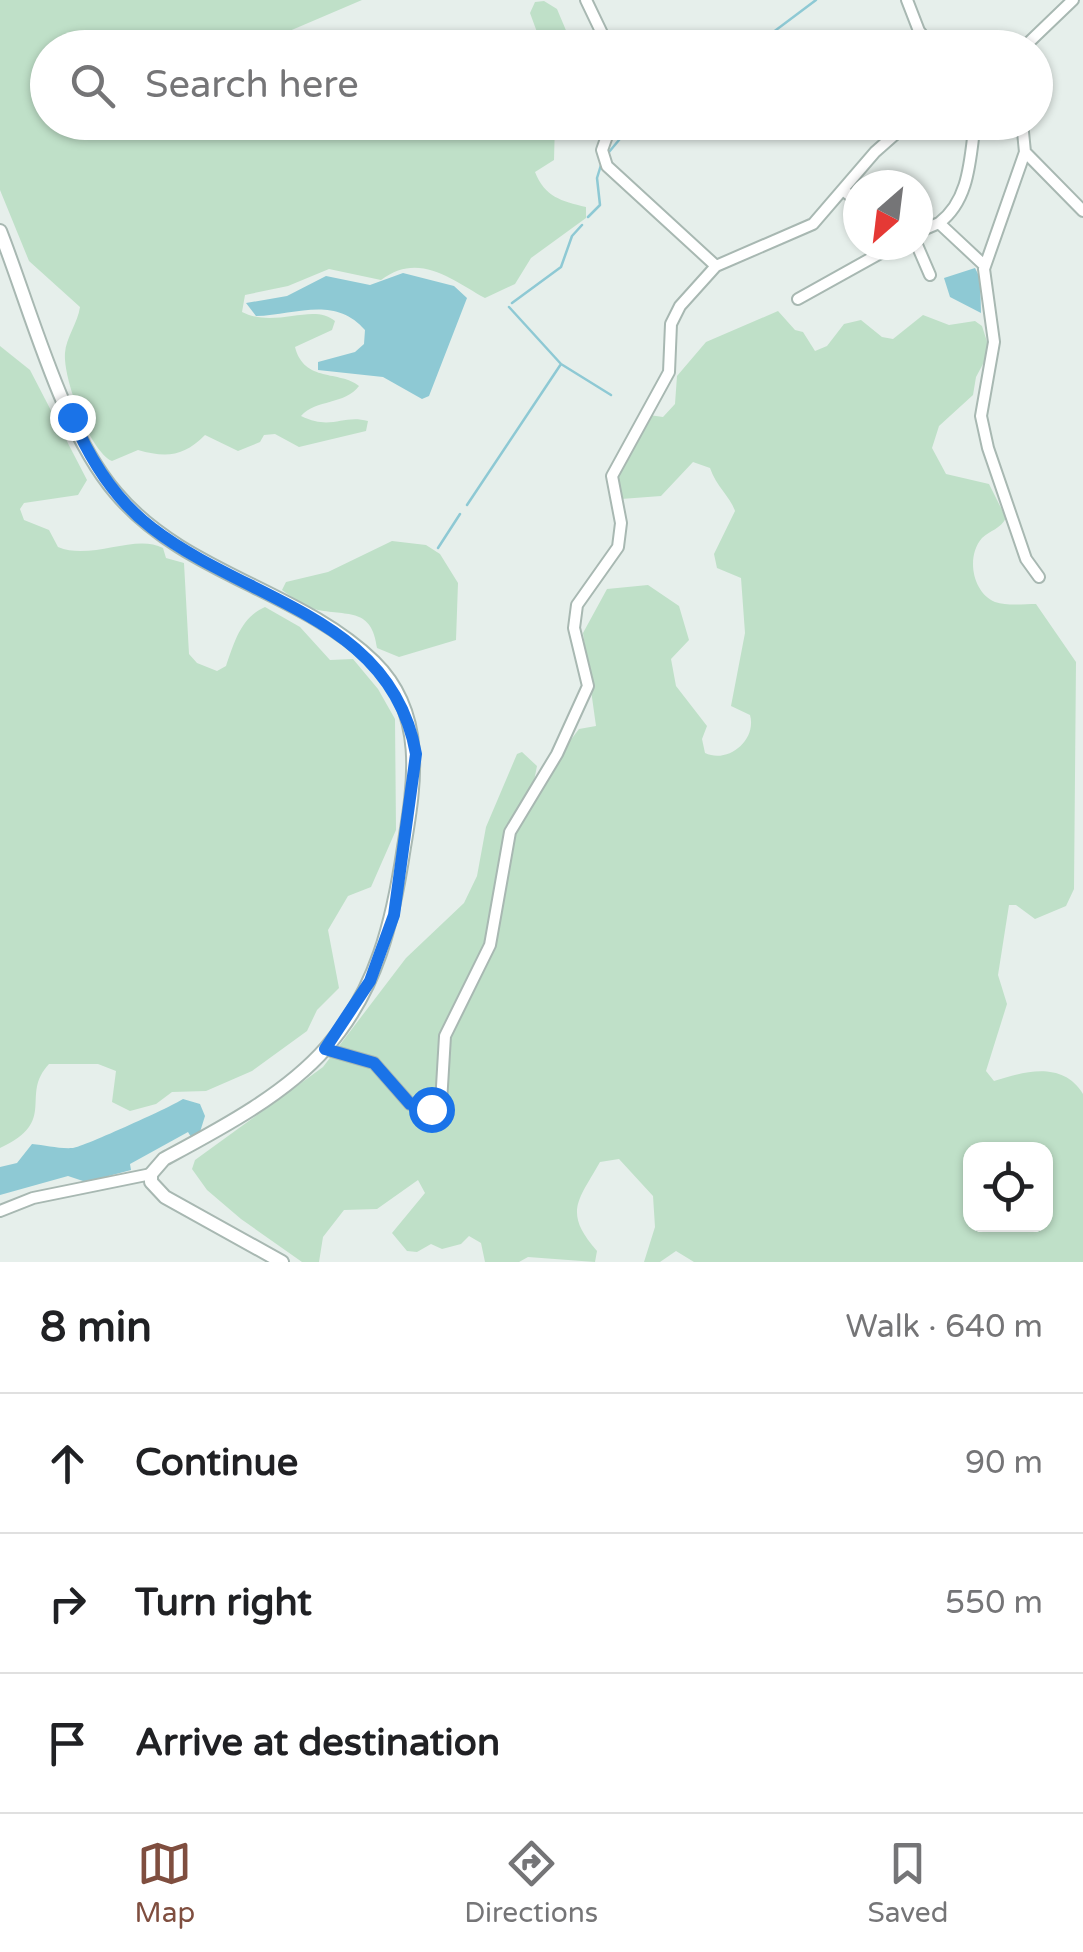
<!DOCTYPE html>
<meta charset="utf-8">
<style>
body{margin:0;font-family:"Varela Round",sans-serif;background:#f6f6f6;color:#202124}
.controls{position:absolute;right:30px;bottom:30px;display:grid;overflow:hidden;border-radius:20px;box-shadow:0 2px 8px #0004}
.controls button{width:90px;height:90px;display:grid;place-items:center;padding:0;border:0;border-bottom:2px solid #e0e0e0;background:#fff;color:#202124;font:50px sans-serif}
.compass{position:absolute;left:843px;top:170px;width:90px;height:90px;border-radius:50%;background:#fff;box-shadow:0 2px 8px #0004;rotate:208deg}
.stop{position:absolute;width:30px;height:30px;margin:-22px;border:8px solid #1a73e8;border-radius:50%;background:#fff}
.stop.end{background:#1a73e8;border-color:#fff;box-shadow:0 2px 10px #0008}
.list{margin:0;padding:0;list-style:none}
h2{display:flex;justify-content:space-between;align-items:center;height:130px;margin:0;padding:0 40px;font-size:42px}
h2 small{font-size:32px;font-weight:400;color:#757577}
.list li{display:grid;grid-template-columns:65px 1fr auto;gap:30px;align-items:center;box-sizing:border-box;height:140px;padding:0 40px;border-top:2px solid #e0e0e0}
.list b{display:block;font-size:38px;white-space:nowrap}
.list em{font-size:32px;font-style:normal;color:#757577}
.icon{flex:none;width:55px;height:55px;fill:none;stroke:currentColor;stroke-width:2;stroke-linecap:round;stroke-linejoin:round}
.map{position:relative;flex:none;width:1083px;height:1262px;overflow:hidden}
.search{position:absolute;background:#fff;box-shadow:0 2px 8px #0004;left:30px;right:30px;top:30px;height:110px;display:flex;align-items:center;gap:25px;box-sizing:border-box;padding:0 35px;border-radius:55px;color:#757577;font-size:38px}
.sheet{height:550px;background:#fff}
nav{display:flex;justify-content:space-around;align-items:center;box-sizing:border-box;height:140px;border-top:2px solid #e0e0e0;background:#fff;font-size:28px;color:#757577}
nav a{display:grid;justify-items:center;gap:5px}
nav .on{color:#7f4e3f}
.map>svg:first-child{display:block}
.green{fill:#bfe0c8;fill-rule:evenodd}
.water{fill:#8ec9d4}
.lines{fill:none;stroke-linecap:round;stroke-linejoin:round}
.stream{stroke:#8ec9d4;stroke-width:2.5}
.minor-casing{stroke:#a8b8b2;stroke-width:14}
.tertiary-casing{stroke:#a8b8b2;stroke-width:16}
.minor{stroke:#fff;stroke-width:10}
.tertiary{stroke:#fff;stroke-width:12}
.route{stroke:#1a73e8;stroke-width:12}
</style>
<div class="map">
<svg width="1083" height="1262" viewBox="0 0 1083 1262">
<rect width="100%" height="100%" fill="#e6efeb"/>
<path class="green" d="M 0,0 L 362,0 L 273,38 L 264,47 L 48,48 L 48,122 L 555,123 L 554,160 L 535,172 C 545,197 561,201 586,207 L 586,218 L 531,258 L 515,284 L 485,298 C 452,280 419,251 381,280 L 329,269 L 288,286 L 245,295 L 242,312 C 276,329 313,302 335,321 L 332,330 L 295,347 C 304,383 340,370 359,386 C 345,405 316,399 301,416 C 332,431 342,414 368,421 L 366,431 L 299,447 L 275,434 L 264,435 L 260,442 L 238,451 L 205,435 C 183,457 166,458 138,450 L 112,461 C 89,450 63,378 65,353 C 66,338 78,322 80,307 L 29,261 L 0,190 Z
M 544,1 L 557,9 L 573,47 L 538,47 L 541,43 L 530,13 L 535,2 Z
M 778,311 L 795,330 L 803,332 L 815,351 L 827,346 L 844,324 L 861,320 L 882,337 L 893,339 L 923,315 L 949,325 L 975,321 L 982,326 L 990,351 L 976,377 L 973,395 L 939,426 L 932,448 L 946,474 L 989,484 L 1006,518 C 1000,529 991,530 982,538 C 966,556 972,592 995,602 C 1007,606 1023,604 1036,604 L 1076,662 L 1074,889 L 1066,906 L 1035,919 L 1016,905 L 1009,905 L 998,975 L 1007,1004 L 986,1071 L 994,1081 C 1025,1071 1063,1061 1083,1094 L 1083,1262 L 694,1262 L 676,1251 L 660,1262 L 644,1262 L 655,1227 L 653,1196 L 619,1159 L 600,1162 C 578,1201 563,1212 597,1251 L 595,1262 L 528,1257 L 519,1262 L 485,1262 L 481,1243 L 469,1236 L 461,1244 L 442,1249 L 431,1244 L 417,1252 L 407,1251 L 392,1233 L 425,1193 L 418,1180 L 377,1209 L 344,1210 L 323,1237 L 319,1262 L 302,1262 L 241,1219 L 207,1190 L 192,1169 L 195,1160 L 323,1067 L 406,958 L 464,903 L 477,876 L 486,827 L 517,754 L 522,752 L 537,766 L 532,791 L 579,729 L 596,726 L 583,633 L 607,589 L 648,585 L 679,606 L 689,640 L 671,659 L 676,686 L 707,726 L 702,739 L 705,753 C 728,764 757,740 750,715 L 731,706 L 745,633 L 741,578 L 717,568 L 714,554 L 735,511 C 731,498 716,486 710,468 L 693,462 L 661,496 L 621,499 L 618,476 L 649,415 L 663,417 L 675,404 L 677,376 L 706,342 ZM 970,1150 L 1046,1150 L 1046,1224 L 970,1224 Z
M 0,346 L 30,370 L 87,480 L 78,495 L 24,503 L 20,509 L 24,520 L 49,530 L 58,547 C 92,561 135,533 163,548 L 166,558 L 184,563 L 189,654 L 197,663 L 217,671 L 226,666 C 234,643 241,617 265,607 L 300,627 L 330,660 L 353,659 L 378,689 L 395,719 L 396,830 L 371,887 L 348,896 L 328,930 L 339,988 L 317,1010 L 307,1031 L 252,1071 L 206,1091 L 172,1092 L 156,1104 L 130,1111 L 112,1102 L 116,1071 L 98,1064 L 49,1064 C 19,1096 59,1121 0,1148 Z
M 392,541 L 426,545 L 440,554 L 458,583 L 456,640 L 399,657 L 377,648 C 372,608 349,616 318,610 C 308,608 291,597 282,590 L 286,582 L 328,572 Z"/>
<path class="water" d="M 975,268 L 980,278 L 981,313 L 950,297 L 944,278 Z
M 403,273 L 454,286 L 467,298 L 429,396 L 422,399 L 383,377 L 318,370 L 318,362 L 355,352 L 364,344 L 365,330 C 335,295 295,315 256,316 L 246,303 L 287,296 L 326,276 L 370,285 Z
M 183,1099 L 200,1104 L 205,1116 L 200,1132 L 191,1137 L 188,1132 L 130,1164 L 131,1170 L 86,1182 L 68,1176 L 0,1195 L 0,1167 L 17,1163 L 32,1144 C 45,1145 59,1149 73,1148 C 83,1147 177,1104 183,1099 Z"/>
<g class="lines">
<path class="stream" d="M 752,48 L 816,0
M 609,152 L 634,122
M 588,217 L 600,205 L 597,178 L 601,165
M 512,303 L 561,267 L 572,236 L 582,225
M 561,364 L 611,395
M 467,505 L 561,364 L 509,307
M 438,548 L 460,514"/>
<defs>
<path id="minor" d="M 586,0 L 609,48
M 907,0 L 919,31 L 933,48
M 1023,48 L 1073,0
M 612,122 L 602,150 L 607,166 L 716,266
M 1022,122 L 1025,152 L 984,269 L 994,342 L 981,416 L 988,448 L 1026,559 L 1039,577
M 1025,152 L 1083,211
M 843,190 L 858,202
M 939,223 C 970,200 970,158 975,122
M 918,232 L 939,223 L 985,266
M 917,245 L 930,275
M 798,299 L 895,245
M 325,1049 L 374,1063 L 410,1104 L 424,1109 L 441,1103 L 445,1036 L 490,945 L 510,832 L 557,754 L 588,686 L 574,628 L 577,605 L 618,547 L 621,523 L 612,476 L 669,372 L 671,324 L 680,306 L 716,266 L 813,224 L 875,152 L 909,122
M 0,1211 L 33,1198 L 151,1174"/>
<path id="tertiary" d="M 0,231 C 31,310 62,430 116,493 C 184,574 300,590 374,662 C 426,713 415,782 404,847 C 393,921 377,990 326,1048 C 285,1095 218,1130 164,1159 L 151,1174 L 151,1182 L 165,1197 L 282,1262"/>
</defs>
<use href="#minor" class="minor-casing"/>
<use href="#tertiary" class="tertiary-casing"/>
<use href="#minor" class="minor"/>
<use href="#tertiary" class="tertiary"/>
</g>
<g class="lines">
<path class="route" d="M 72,417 C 90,460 114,499 152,528 C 248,602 392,617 416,754 L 394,915 L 370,981 L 325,1049 L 374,1063 L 410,1104 L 431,1109"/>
</g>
</svg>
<div class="controls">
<button><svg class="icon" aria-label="locate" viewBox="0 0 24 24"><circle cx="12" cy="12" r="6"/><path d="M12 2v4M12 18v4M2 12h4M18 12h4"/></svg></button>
</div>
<svg class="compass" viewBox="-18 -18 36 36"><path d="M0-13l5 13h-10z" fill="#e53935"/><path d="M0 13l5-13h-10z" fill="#757577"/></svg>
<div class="stop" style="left:431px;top:1109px"></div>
<div class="stop end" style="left:72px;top:417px"></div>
<div class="search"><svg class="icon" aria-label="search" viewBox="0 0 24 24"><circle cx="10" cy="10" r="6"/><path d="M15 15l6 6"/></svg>Search here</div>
</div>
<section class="sheet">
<h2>8 min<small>Walk · 640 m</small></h2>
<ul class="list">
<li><svg class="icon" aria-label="ahead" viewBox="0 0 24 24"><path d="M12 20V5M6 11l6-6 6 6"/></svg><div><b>Continue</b></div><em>90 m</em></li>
<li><svg class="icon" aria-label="right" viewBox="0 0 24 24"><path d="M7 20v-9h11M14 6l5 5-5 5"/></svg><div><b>Turn right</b></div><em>550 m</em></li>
<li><svg class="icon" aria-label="arrive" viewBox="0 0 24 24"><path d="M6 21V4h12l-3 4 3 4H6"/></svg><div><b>Arrive at destination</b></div></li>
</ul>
</section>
<nav>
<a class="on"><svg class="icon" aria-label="map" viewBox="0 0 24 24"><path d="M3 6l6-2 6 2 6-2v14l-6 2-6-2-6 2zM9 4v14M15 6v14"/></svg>Map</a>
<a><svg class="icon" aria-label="directions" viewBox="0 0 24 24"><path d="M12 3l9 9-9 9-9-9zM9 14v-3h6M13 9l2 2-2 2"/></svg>Directions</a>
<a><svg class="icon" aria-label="saved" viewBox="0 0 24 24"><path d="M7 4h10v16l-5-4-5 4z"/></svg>Saved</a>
</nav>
